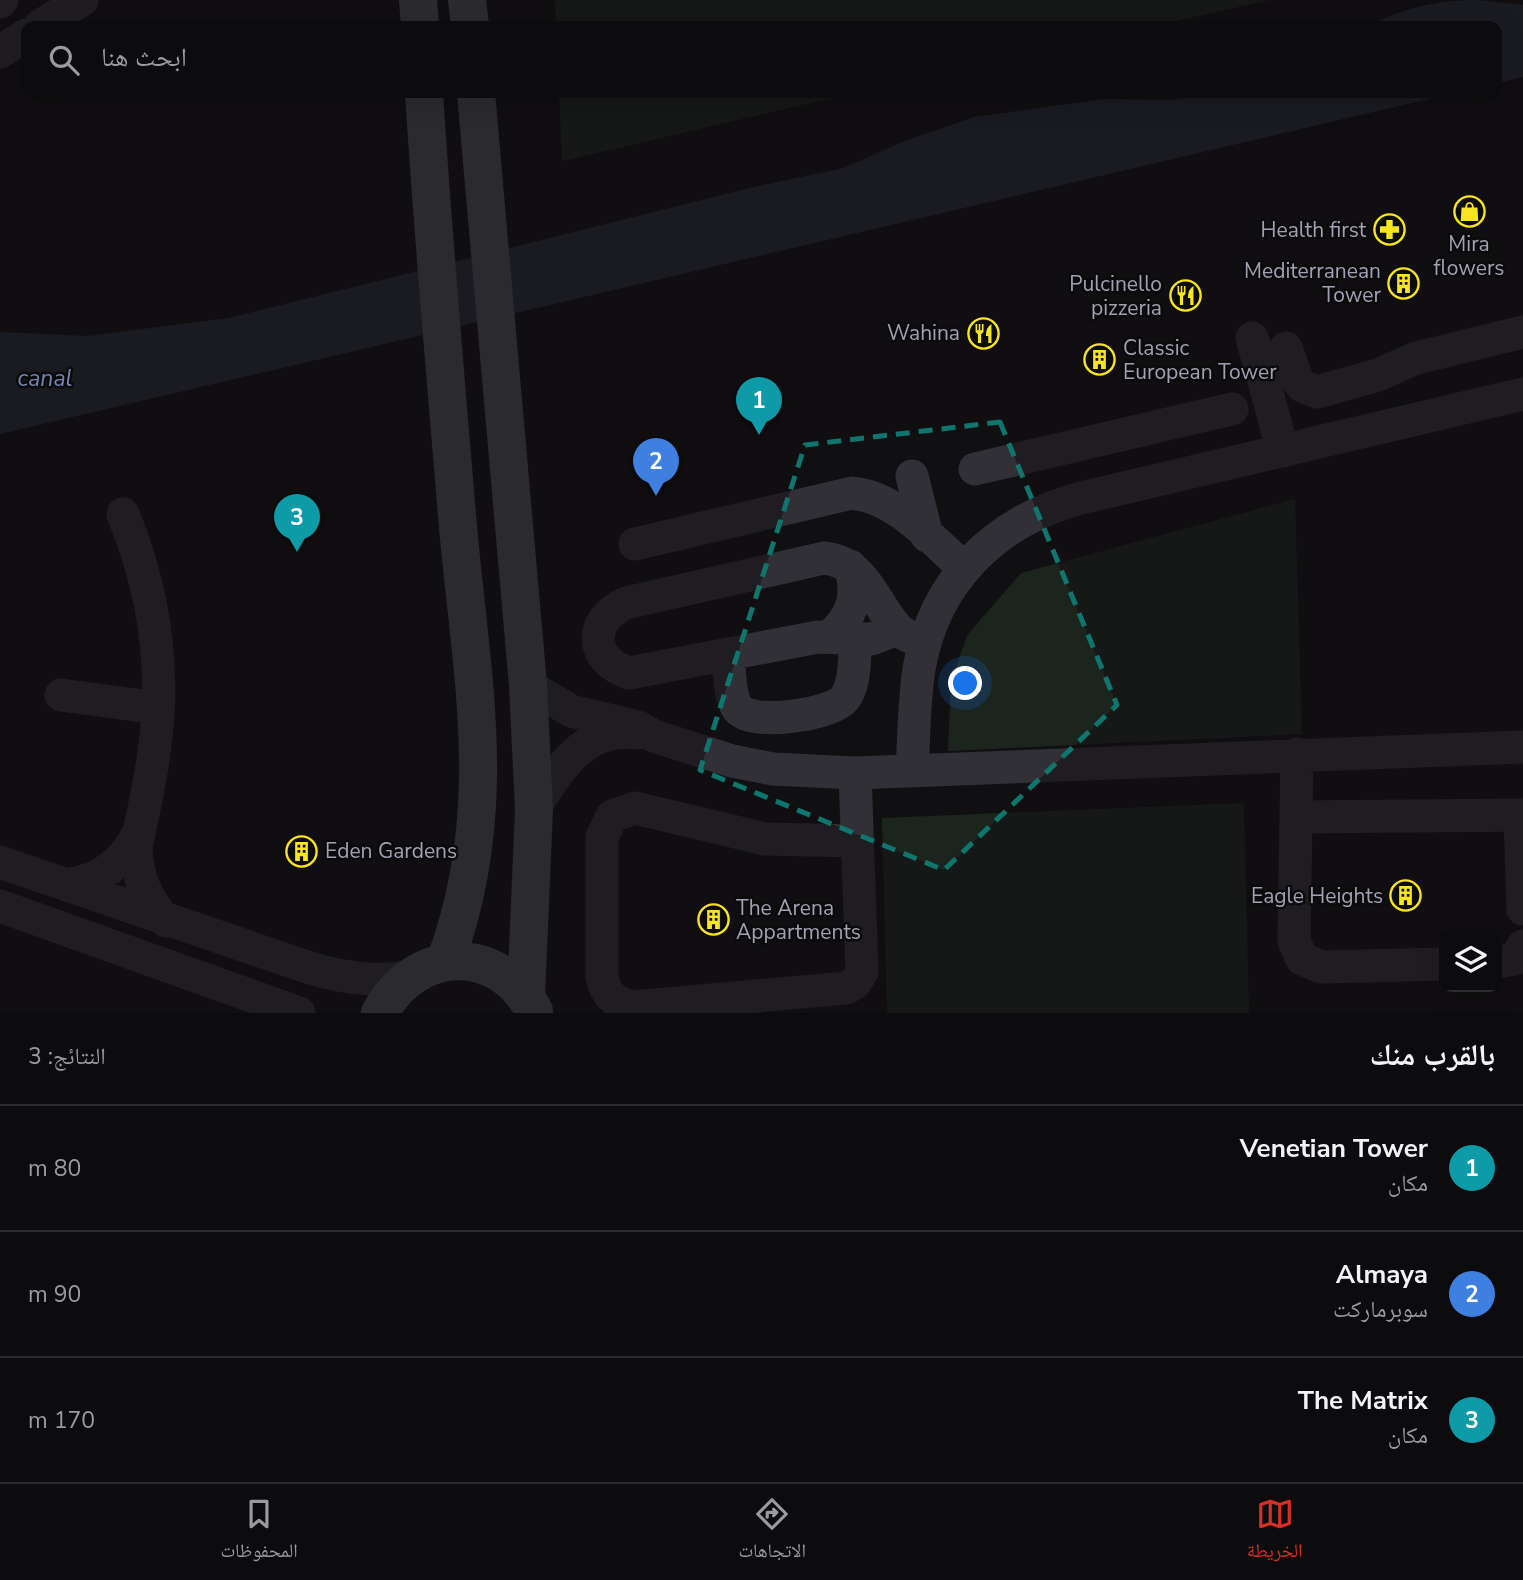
<!DOCTYPE html>
<html lang="ar">
<meta charset="utf-8">
<style>
body{margin:0;font-family:"Nunito Sans","Noto Naskh Arabic",sans-serif;background:#151416;color:#f1f3f6;direction:rtl}
.controls{position:absolute;right:21px;bottom:21px;display:grid;overflow:hidden;border-radius:14px;box-shadow:0 7px 28px #0002}
.controls button{width:63px;height:63px;display:grid;place-items:center;padding:0;border:0;border-bottom:2px solid #2c2b2e;background:#0c0b0d;color:#f1f3f6;font:35px sans-serif}
.you{position:absolute;left:966px;top:684px;width:24px;height:24px;margin:-18px;border:5px solid #fff;border-radius:50%;background:#1a73e8;box-shadow:0 0 0 10px #1a73e833}
.badge{display:grid;place-items:center;width:46px;height:46px;border-radius:50%;background:#d93025;color:#fff;font-size:23px;font-weight:700}
.pin{position:absolute;translate:-50% -58px;filter:drop-shadow(0 2px 4px #0008)}
.pin::after{content:'';position:absolute;top:37px;width:24px;height:21px;background:inherit;clip-path:polygon(0 0,100% 0,50% 100%)}
.list{margin:0;padding:0;list-style:none}
h2{display:flex;justify-content:space-between;align-items:center;height:91px;margin:0;padding:0 28px;font-size:30px}
h2 small{font-size:23px;font-weight:400;color:#9a9b9d}
.list li{display:grid;grid-template-columns:46px 1fr auto;gap:21px;align-items:center;box-sizing:border-box;height:126px;padding:0 28px;border-top:2px solid #2c2b2e}
.list b{display:block;font-size:26px;white-space:nowrap}
.list p{margin:0;font-size:23px;white-space:nowrap;color:#9a9b9d}
.list em{font-size:23px;font-style:normal;color:#9a9b9d}
.icon{flex:none;width:38px;height:38px;fill:none;stroke:currentColor;stroke-width:2;stroke-linecap:round;stroke-linejoin:round}
.map{position:relative;flex:none;width:1523px;height:1013px;overflow:hidden;direction:ltr}
.search{position:absolute;background:#0c0b0d;box-shadow:0 7px 28px #0002;left:21px;right:21px;top:21px;height:77px;display:flex;align-items:center;gap:18px;box-sizing:border-box;padding:0 24px;border-radius:14px;color:#9a9b9d;font-size:26px}
.sheet{height:469px;background:#0c0b0d}
nav{display:flex;justify-content:space-around;align-items:center;box-sizing:border-box;height:98px;border-top:2px solid #2c2b2e;background:#0c0b0d;font-size:19px;color:#9a9b9d}
nav a{display:grid;justify-items:center;gap:4px}
nav .on{color:#d93025}
.map>svg:first-child{display:block}
.green{fill:#1c241e}
.water{fill:#262a35}
.lines{fill:none;stroke-linecap:round;stroke-linejoin:round}
.minor{stroke:#313036;stroke-width:33}
.major{stroke:#4d4c55;stroke-width:38}
.marked{fill:none;stroke:#0f766e;stroke-width:5;stroke-dasharray:14 9;stroke-linejoin:round}
.labels{text-anchor:middle;stroke-width:5;stroke-linejoin:round;paint-order:stroke}
.poi-label{font-size:21px;fill:#a0a1b2;stroke:#0b0b0c;text-anchor:end}
.water-label{font-size:23px;font-style:italic;fill:#7585b0;stroke:#0b0b0c}
</style>
<div class="map">
<svg width="1523" height="1013" viewBox="0 0 1523 1013">
<rect width="100%" height="100%" fill="#100f11"/>
<path class="green" d="M 555,0 L 1269,0 L 1154,26 L 556,26 Z
M 559,93 L 854,93 L 562,161 Z
M 1295,499 L 1302,734 L 948,751 L 951,680 L 968,634 L 1021,573 Z
M 1244,803 L 1249,1013 L 887,1013 L 882,818 Z"/>
<path class="water" d="M 1476,0 L 1523,5 L 1523,77 L 1497,83 L 1497,26 L 1367,26 C 1403,9 1436,0 1476,0 Z
M 1215,93 L 1454,93 L 0,434 L 0,332 L 88,336 L 229,318 L 754,187 L 844,168 L 902,142 L 974,117 L 1104,99 L 1172,100 Z"/>
<g class="lines">
<path class="minor" d="M 0,2 L 2,0
M 40,26 L 82,0
M 0,52 L 26,35
M 1252,338 L 1283,451
M 1286,348 L 1297,379 L 1302,386 L 1317,392 L 1378,375 L 1416,358 L 1523,332
M 975,469 L 1232,409
M 912,476 L 927,536
M 123,514 C 154,590 166,671 154,752 C 150,785 142,816 136,848 C 137,877 146,899 166,921
M 635,544 L 852,493 C 896,497 932,540 964,568
M 897,629 L 871,639 L 818,637 L 629,673 C 589,660 588,620 626,603 L 824,558 C 866,563 872,599 896,627 C 902,635 916,639 925,644
M 829,637 C 853,617 859,596 850,566
M 728,656 C 730,671 729,697 738,709 C 752,726 833,715 845,698 C 856,682 854,658 856,639
M 528,685 L 571,711 L 638,727 L 654,736 L 732,761 L 773,769 L 855,773 L 1523,747
M 61,695 L 158,708
M 1297,754 L 1294,941 L 1302,959 L 1321,967 L 1444,964
M 912,770 C 914,737 914,701 919,669 C 934,581 994,523 1077,499 L 1523,394
M 855,773 L 862,972 L 855,983 L 846,988 L 633,1007 C 615,1004 606,995 602,977 L 602,837 L 612,816 L 635,808 L 765,839 L 858,841
M 534,809 C 558,770 584,726 637,733
M 1520,815 L 1523,909
M 1296,817 L 1523,815
M 0,862 L 310,968 C 344,978 373,982 408,977
M 66,885 C 101,880 123,863 139,832
M 0,906 L 299,1013
M 1497,962 L 1515,959 L 1523,946"/>
<path class="major" d="M 418,0 L 420,26
M 467,0 L 470,26
M 424,93 C 433,237 446,382 458,527 C 472,682 501,810 445,962
M 476,93 L 528,685 L 534,809 L 526,997
M 380,1013 C 415,947 498,942 534,1011"/>
</g>
<path d="M0 0H1523V1013H0ZM 1000,422 L 1117,705 L 944,870 L 700,770 L 805,445 Z" fill="#100f11" fill-opacity=".55" fill-rule="evenodd"/>
<path class="marked" d="M 1000,422 L 1117,705 L 944,870 L 700,770 L 805,445 Z"/>
<defs>
<symbol id="shop-ring" viewBox="-11 -11 22 22"><circle r="9.5" fill="#0b0b0c" stroke="#f7e521" stroke-width="1.5"/><path d="M-5-2.5h2.3a2.7 3.5 0 0 1 5.4 0H5L5.5 6h-11ZM-1.5-2.5h3a1.5 2.3 0 0 0-3 0Z" fill="#f7e521"/></symbol>
<symbol id="pharmacy-ring" viewBox="-11 -11 22 22"><circle r="9.5" fill="#0b0b0c" stroke="#f7e521" stroke-width="1.5"/><path d="M-2-6h4v4h4v4h-4v4h-4v-4h-4v-4h4Z" fill="#f7e521"/></symbol>
<symbol id="building-ring" viewBox="-11 -11 22 22"><circle r="9.5" fill="#0b0b0c" stroke="#f7e521" stroke-width="1.5"/><path d="M-4-6H4V6H1V3H-1V6H-4ZM-2.5-4.3h1.7v1.8h-1.7ZM.8-4.3h1.7v1.8H.8ZM-2.5-1h1.7V.8h-1.7ZM.8-1h1.7V.8H.8Z" fill="#f7e521"/></symbol>
<symbol id="restaurant-ring" viewBox="-11 -11 22 22"><circle r="9.5" fill="#0b0b0c" stroke="#f7e521" stroke-width="1.5"/><path d="M-5-6h1v4h1v-4h1v4h1v-4h1v5L-1.5 .5V6h-2V.5L-5-1ZM5-6V6H3V1.5H1.5Q1.5-4 5-6Z" fill="#f7e521"/></symbol>
</defs>
<g fill-rule="evenodd">
<use href="#shop-ring" x="1452" y="194" width="35" height="35"/>
<use href="#pharmacy-ring" x="1372" y="212" width="35" height="35"/>
<use href="#building-ring" x="1386" y="266" width="35" height="35"/>
<use href="#restaurant-ring" x="1168" y="278" width="35" height="35"/>
<use href="#restaurant-ring" x="966" y="316" width="35" height="35"/>
<use href="#building-ring" x="1082" y="342" width="35" height="35"/>
<use href="#building-ring" x="284" y="834" width="35" height="35"/>
<use href="#building-ring" x="1388" y="878" width="35" height="35"/>
<use href="#building-ring" x="696" y="902" width="35" height="35"/>
</g>
<g class="labels">
<g class="poi-label">
<text x="1366" y="237">Health first</text>
<text x="1469" y="251" text-anchor="middle">Mira<tspan x="1469" dy="24">flowers</tspan></text>
<text x="1381" y="278">Mediterranean<tspan x="1381" dy="24">Tower</tspan></text>
<text x="1162" y="291">Pulcinello<tspan x="1162" dy="24">pizzeria</tspan></text>
<text x="960" y="340">Wahina</text>
<text x="1123" y="355" text-anchor="start">Classic<tspan x="1123" dy="24">European Tower</tspan></text>
<text x="325" y="858" text-anchor="start">Eden Gardens</text>
<text x="1383" y="903">Eagle Heights</text>
<text x="736" y="915" text-anchor="start">The Arena<tspan x="736" dy="24">Appartments</tspan></text>
</g>
<g class="water-label">
<text x="45" y="386">canal</text>
</g>
</g>
</svg>
<div class="controls">
<button><svg class="icon" aria-label="layers" viewBox="0 0 24 24"><path d="M12 4l9 5-9 5-9-5zM3 14l9 5 9-5"/></svg></button>
</div>
<div class="you"></div>
<div class="pin badge" style="left:759px;top:435px;background:#0f9aa8">1</div>
<div class="pin badge" style="left:656px;top:496px;background:#3f7fe0">2</div>
<div class="pin badge" style="left:297px;top:552px;background:#0f9aa8">3</div>
<div class="search"><svg class="icon" aria-label="search" viewBox="0 0 24 24"><circle cx="10" cy="10" r="6"/><path d="M15 15l6 6"/></svg>ابحث هنا</div>
</div>
<section class="sheet">
<h2>بالقرب منك<small>النتائج: 3</small></h2>
<ul class="list">
<li><span class="badge" style="background:#0f9aa8">1</span><div><b>Venetian Tower</b><p>مكان</p></div><em>80 m</em></li>
<li><span class="badge" style="background:#3f7fe0">2</span><div><b>Almaya</b><p>سوبرماركت</p></div><em>90 m</em></li>
<li><span class="badge" style="background:#0f9aa8">3</span><div><b>The Matrix</b><p>مكان</p></div><em>170 m</em></li>
</ul>
</section>
<nav>
<a class="on"><svg class="icon" aria-label="map" viewBox="0 0 24 24"><path d="M3 6l6-2 6 2 6-2v14l-6 2-6-2-6 2zM9 4v14M15 6v14"/></svg>الخريطة</a>
<a><svg class="icon" aria-label="directions" viewBox="0 0 24 24"><path d="M12 3l9 9-9 9-9-9zM9 14v-3h6M13 9l2 2-2 2"/></svg>الاتجاهات</a>
<a><svg class="icon" aria-label="saved" viewBox="0 0 24 24"><path d="M7 4h10v16l-5-4-5 4z"/></svg>المحفوظات</a>
</nav>
